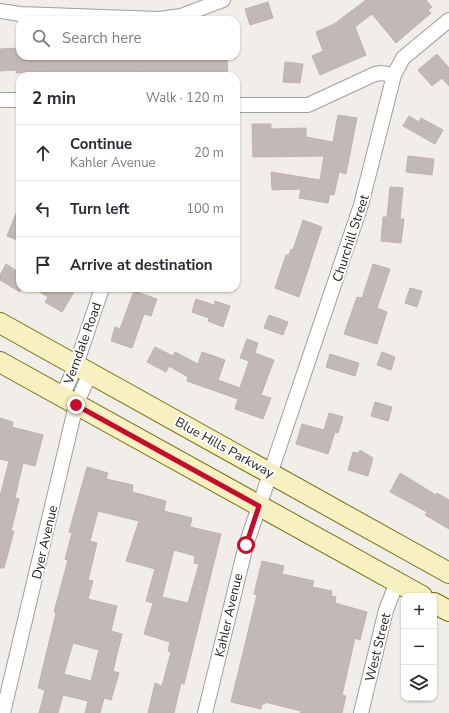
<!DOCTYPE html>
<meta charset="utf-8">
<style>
body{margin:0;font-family:"Nunito Sans",sans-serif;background:#f2f2f3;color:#2b2b33}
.controls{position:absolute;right:12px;bottom:12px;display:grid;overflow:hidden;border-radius:8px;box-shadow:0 1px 3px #0004}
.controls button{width:36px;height:36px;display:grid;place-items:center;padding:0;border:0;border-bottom:1px solid #e1e1e2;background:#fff;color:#2b2b33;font:20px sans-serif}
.stop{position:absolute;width:12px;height:12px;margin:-9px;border:3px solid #c80b2a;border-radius:50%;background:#fff}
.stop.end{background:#c80b2a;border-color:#fff;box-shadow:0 1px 4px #0008}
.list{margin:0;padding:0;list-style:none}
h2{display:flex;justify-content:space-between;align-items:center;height:52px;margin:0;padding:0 16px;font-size:17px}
h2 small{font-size:13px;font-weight:400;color:#7c7c81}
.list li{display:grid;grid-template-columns:26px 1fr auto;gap:12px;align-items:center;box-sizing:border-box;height:56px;padding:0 16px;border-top:1px solid #e1e1e2}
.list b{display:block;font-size:15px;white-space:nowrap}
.list p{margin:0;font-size:13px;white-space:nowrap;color:#7c7c81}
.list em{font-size:13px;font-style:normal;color:#7c7c81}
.icon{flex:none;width:22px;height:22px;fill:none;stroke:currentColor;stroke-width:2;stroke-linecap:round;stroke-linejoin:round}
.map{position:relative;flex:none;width:449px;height:713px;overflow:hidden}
.search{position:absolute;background:#fff;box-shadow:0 1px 3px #0004;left:16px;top:16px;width:224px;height:44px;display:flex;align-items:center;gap:10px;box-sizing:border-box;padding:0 14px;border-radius:12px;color:#7c7c81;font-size:15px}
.panel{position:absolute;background:#fff;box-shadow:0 1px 3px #0004;left:16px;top:72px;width:224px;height:220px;border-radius:12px}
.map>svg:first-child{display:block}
.building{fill:#c2b8b5;stroke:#c2b2ac;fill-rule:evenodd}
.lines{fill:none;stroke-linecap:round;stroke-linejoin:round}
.street-casing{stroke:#9f9f9f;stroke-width:16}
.secondary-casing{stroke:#76700b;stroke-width:22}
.street{stroke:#fff;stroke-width:14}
.secondary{stroke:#f7f1c1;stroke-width:20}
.route{stroke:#c80b2a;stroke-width:5}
.labels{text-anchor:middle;stroke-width:4;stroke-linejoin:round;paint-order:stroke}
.street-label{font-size:13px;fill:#222;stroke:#fff}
</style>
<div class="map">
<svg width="449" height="713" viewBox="0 0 449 713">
<rect width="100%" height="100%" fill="#f1ede9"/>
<path class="building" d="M 366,0 L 426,0 L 432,7 L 428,10 L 431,13 L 396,43 L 372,14 L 355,27 L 366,55 L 320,75 L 312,56 L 323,51 L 316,32 L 334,24 Z
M 268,2 L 273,18 L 250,25 L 245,9 Z
M 20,48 L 20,56 L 227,56 L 228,76 L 146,76 L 146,72 L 44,76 L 44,72 L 16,73 L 16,70 L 0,71 L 0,49 Z
M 437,54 L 449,68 L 449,86 L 442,78 L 432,86 L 418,70 Z
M 285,62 L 303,64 L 300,83 L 283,82 Z
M 338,115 L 357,118 L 346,174 L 339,172 L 334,195 L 330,194 L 328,203 L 299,198 L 301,189 L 272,190 L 271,172 L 320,180 L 324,156 L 253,157 L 252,124 L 271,124 L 271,129 L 306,128 L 306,137 L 333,142 Z
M 409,116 L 419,122 L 421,118 L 443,130 L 435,144 L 403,126 Z
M 408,156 L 434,159 L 432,175 L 406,172 Z
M 390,187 L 403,188 L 400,219 L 404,219 L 401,243 L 381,241 L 383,217 L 387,217 Z
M 19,206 L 20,206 L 20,241 L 7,236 Z
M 303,220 L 322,227 L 299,297 L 275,288 L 286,255 L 289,255 L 291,249 L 293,250 Z
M 6,264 L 20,273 L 20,292 L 0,280 L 0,275 Z
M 373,264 L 390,269 L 377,308 L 387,312 L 377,344 L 344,334 L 357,297 L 362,298 Z
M 33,288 L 67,288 L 74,292 L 62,312 L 45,302 L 48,297 Z
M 410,288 L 422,291 L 417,307 L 405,303 Z
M 134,291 L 157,299 L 151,316 L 144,314 L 132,348 L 111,341 L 115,327 L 120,329 Z
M 196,299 L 214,305 L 215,301 L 230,306 L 223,327 L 208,321 L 209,318 L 192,312 Z
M 269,315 L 288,322 L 283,335 L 264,328 Z
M 247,339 L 258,343 L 255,353 L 274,360 L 261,395 L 271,398 L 263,419 L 235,409 L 238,399 L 187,381 L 188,377 L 169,366 L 166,372 L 147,362 L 155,347 L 173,356 L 175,352 L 198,364 L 202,352 L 225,360 L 218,380 L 240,388 L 249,361 L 240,358 Z
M 382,352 L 395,357 L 391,370 L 377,365 Z
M 330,354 L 359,363 L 355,376 L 326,367 Z
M 375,402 L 392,407 L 388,421 L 371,416 Z
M 329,413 L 343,417 L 338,433 L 335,432 L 328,454 L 296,444 L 302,424 L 324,430 Z
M 0,418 L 13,422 L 12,427 L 43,435 L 35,466 L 23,463 L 15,498 L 19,499 L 11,531 L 14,531 L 4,568 L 0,568 L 0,496 L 9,461 L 0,459 Z
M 360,450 L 373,458 L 368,476 L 348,470 L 353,452 L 359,453 Z
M 87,467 L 108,473 L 106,479 L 133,485 L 132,492 L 166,501 L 164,511 L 192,518 L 190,527 L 221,534 L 184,684 L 181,683 L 174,713 L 148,713 L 155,683 L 162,686 L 171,652 L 168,651 L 170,642 L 144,634 L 153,603 L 146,601 L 155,569 L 126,561 L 139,521 L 98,511 L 90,541 L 97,543 L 88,580 L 93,581 L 88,599 L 117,606 L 111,631 L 122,634 L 113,671 L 119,673 L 111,700 L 104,698 L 100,713 L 85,713 L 88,701 L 63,695 L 58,713 L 39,713 L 45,690 L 38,688 L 56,613 L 54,612 L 68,560 L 65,559 L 72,533 L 69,532 ZM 174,550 L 195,556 L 194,563 L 199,564 L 188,603 L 162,597 ZM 73,643 L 99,650 L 91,681 L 64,674 Z
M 400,473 L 436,495 L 437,493 L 449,500 L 449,529 L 425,515 L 427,512 L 390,492 Z
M 262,561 L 284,566 L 282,574 L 314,581 L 312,587 L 332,591 L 331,596 L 336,597 L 335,603 L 367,612 L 360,640 L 355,638 L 342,695 L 346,696 L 342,713 L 300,713 L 301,711 L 265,702 L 265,704 L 262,704 L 261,709 L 231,702 L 257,595 L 254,594 Z"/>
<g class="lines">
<defs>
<path id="street" d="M 0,11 L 20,14 L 159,19 L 181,16 L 223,0
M 0,100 L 20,100
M 236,105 L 308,105 L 375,74 L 381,73 L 394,75
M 62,397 L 76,365 L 102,288
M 3,713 L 76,405 L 90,373
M 205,713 L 246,545 L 361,205 L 394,75 L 403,58 L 449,20
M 361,713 L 386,610 L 397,582"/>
<path id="secondary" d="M 0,323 L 449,573
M 0,362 L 422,596
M 434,603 L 449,611"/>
</defs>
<use href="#street" class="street-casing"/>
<use href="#secondary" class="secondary-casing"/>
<use href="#street" class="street"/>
<use href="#secondary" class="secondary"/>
</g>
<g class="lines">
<path class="route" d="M 76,405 L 259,506 L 246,545"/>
</g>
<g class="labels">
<g class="street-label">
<text transform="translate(350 238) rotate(-72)" y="5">Churchill Street</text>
<text transform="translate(82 343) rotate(-70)" y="5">Verndale Road</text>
<text transform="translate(225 447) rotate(29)" y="5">Blue Hills Parkway</text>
<text transform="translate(44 542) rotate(-77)" y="5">Dyer Avenue</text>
<text transform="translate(228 615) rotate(-77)" y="5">Kahler Avenue</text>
<text transform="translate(377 647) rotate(-76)" y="5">West Street</text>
</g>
</g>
</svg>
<div class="controls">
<button>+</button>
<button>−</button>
<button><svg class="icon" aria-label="layers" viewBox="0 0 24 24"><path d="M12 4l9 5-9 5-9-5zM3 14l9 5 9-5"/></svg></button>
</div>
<div class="stop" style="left:246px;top:545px"></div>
<div class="stop end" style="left:76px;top:405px"></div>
<div class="search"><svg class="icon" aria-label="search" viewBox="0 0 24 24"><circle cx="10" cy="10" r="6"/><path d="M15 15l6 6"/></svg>Search here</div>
<section class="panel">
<h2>2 min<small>Walk · 120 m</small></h2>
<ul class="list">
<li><svg class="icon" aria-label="ahead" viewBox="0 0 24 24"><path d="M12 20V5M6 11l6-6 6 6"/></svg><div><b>Continue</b><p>Kahler Avenue</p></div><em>20 m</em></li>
<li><svg class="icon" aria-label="left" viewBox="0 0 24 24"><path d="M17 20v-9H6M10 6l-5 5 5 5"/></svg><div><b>Turn left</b></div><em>100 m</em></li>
<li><svg class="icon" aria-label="arrive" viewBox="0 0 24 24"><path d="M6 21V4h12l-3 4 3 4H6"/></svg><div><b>Arrive at destination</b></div></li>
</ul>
</section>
</div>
